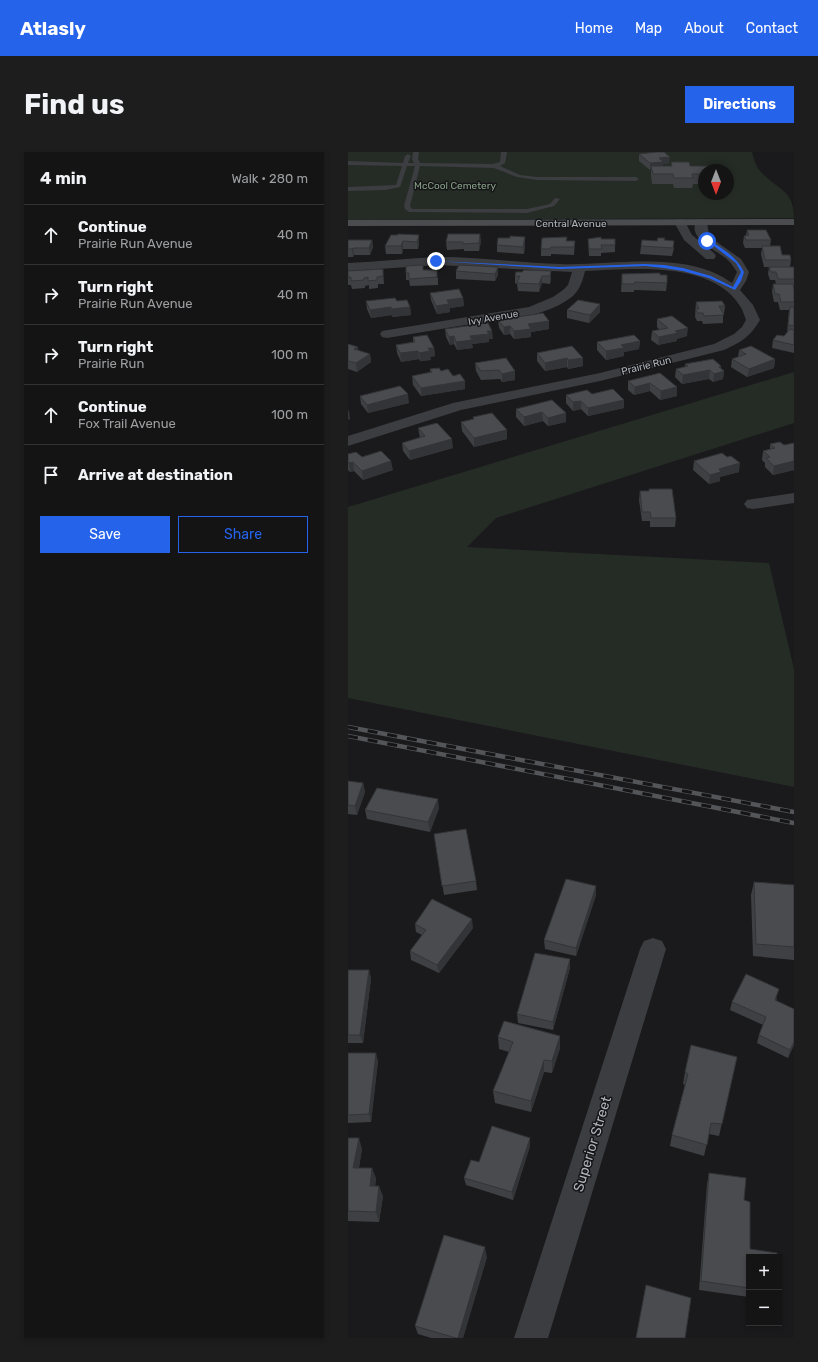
<!DOCTYPE html>
<meta charset="utf-8">
<style>
body{margin:0;font-family:Rubik,sans-serif;background:#1d1d1e;color:#f1f3f6}
.controls{position:absolute;right:12px;bottom:12px;display:grid;overflow:hidden;border-radius:0px;box-shadow:0 2px 6px #0003}
.controls button{width:36px;height:36px;display:grid;place-items:center;padding:0;border:0;border-bottom:1px solid #333334;background:#141415;color:#f1f3f6;font:20px sans-serif}
.compass{position:absolute;left:350px;top:12px;width:36px;height:36px;border-radius:50%;background:#141415;box-shadow:0 2px 6px #0003;rotate:180deg}
.stop{position:absolute;width:12px;height:12px;margin:-9px;border:3px solid #2563eb;border-radius:50%;background:#fff}
.stop.end{background:#2563eb;border-color:#fff;box-shadow:0 1px 4px #0008}
.list{margin:0;padding:0;list-style:none}
h2{display:flex;justify-content:space-between;align-items:center;height:52px;margin:0;padding:0 16px;font-size:17px}
h2 small{font-size:13px;font-weight:400;color:#9d9ea0}
.list li{display:grid;grid-template-columns:26px 1fr auto;gap:12px;align-items:center;box-sizing:border-box;height:60px;padding:0 16px;border-top:1px solid #333334}
.list b{display:block;font-size:15px;white-space:nowrap}
.list p{margin:0;font-size:13px;white-space:nowrap;color:#9d9ea0}
.list em{font-size:13px;font-style:normal;color:#9d9ea0}
.actions{display:flex;gap:8px;padding:12px 16px}
.actions a{flex:1;padding:9px 0;border:1px solid #2563eb;border-radius:0px;text-align:center;font-size:14px;color:#2563eb}
.actions .main{background:#2563eb;color:#fff}
.icon{flex:none;width:22px;height:22px;fill:none;stroke:currentColor;stroke-width:2;stroke-linecap:round;stroke-linejoin:round}
.map{position:relative;flex:none;width:446px;height:1186px;overflow:hidden;border-radius:0px}
header{display:flex;align-items:center;gap:24px;box-sizing:border-box;height:56px;padding:0 20px;background:#2563eb;color:#fff}
header strong{font-size:19px}
nav{display:flex;gap:22px;margin-inline-start:auto;font-size:14px}
.intro{display:flex;align-items:center;justify-content:space-between;box-sizing:border-box;height:96px;padding:0 24px}
h1{margin:0;font-size:28px}
.button{padding:10px 18px;border-radius:0px;background:#2563eb;color:#fff;font-size:14px;font-weight:700}
main{display:flex;gap:24px;padding:0 24px}
aside{flex:1;background:#141415;border-radius:0px;box-shadow:0 2px 6px #0003}
.map>svg:first-child{display:block}
.green{fill:#252c25;fill-rule:evenodd}
.lines{fill:none;stroke-linecap:round;stroke-linejoin:round}
.lane{fill:#3c3d41;fill-rule:evenodd}
.street{fill:#3c3d41;fill-rule:evenodd}
.secondary{fill:#4a4c50;fill-rule:evenodd}
.rail-casing{stroke:#535559;stroke-width:4.5}
.rail{stroke:#151517;stroke-width:3;stroke-dasharray:10;stroke-linecap:butt}
.wall{fill:#3f4043}
.shaded-wall{fill:#333437}
.building{fill:#494b4e;stroke:#333437}
.route{fill:#2563eb}
.labels{text-anchor:middle;stroke-width:3;stroke-linejoin:round;paint-order:stroke}
.far-park-label{font-size:10px;fill:#88a288;stroke:#151517}
.far-street-label{font-size:10px;fill:#aeb3ba;stroke:#151517}
.near-street-label{font-size:14px;fill:#aeb3ba;stroke:#151517}
</style>
<header>
<strong>Atlasly</strong>
<nav><a>Home</a><a>Map</a><a>About</a><a>Contact</a></nav>
</header>
<div class="intro"><h1>Find us</h1><a class="button">Directions</a></div>
<main>
<aside>
<h2>4 min<small>Walk · 280 m</small></h2>
<ul class="list">
<li><svg class="icon" aria-label="ahead" viewBox="0 0 24 24"><path d="M12 20V5M6 11l6-6 6 6"/></svg><div><b>Continue</b><p>Prairie Run Avenue</p></div><em>40 m</em></li>
<li><svg class="icon" aria-label="right" viewBox="0 0 24 24"><path d="M7 20v-9h11M14 6l5 5-5 5"/></svg><div><b>Turn right</b><p>Prairie Run Avenue</p></div><em>40 m</em></li>
<li><svg class="icon" aria-label="right" viewBox="0 0 24 24"><path d="M7 20v-9h11M14 6l5 5-5 5"/></svg><div><b>Turn right</b><p>Prairie Run</p></div><em>100 m</em></li>
<li><svg class="icon" aria-label="ahead" viewBox="0 0 24 24"><path d="M12 20V5M6 11l6-6 6 6"/></svg><div><b>Continue</b><p>Fox Trail Avenue</p></div><em>100 m</em></li>
<li><svg class="icon" aria-label="arrive" viewBox="0 0 24 24"><path d="M6 21V4h12l-3 4 3 4H6"/></svg><div><b>Arrive at destination</b></div></li>
</ul>
<div class="actions"><a class="main">Save</a><a>Share</a></div>
</aside>
<div class="map">
<svg width="446" height="1186" viewBox="0 0 446 1186">
<rect width="100%" height="100%" fill="#1a1a1c"/>
<path class="green" d="M 0,0 L 404,0 C 406,7 408,15 413,20 C 429,38 446,37 446,66 L 0,68 ZM 356,18 L 380,18 L 380,42 L 356,42 Z
M 446,220 L 446,271 L 148,366 L 119,395 L 421,411 L 446,517 L 446,635 L 0,546 L 0,355 Z"/>
<g class="lines">
<path class="lane" d="M 65,0 L 71,0 L 70,7 L 72,11 L 145,12 L 152,10 L 153,0 L 159,0 L 157,11 L 152,14 L 172,23 L 189,25 L 288,25 L 291,27 L 288,29 L 189,28 L 169,25 L 146,16 L 72,14 L 62,54 L 64,57 L 179,57 L 202,52 L 207,46 L 212,47 L 206,54 L 179,61 L 61,60 L 57,57 L 56,54 L 67,14 L 59,14 L 52,35 L 37,38 L 0,39 L 0,35 L 48,33 L 54,14 L 0,13 L 0,9 L 55,11 L 57,4 L 60,2 L 63,4 L 60,11 L 66,11 L 64,7 Z"/>
<path class="street" d="M 332,67 L 336,68 L 344,83 L 366,101 L 368,104 L 366,107 L 358,107 L 336,88 L 326,70 L 328,68 Z
M 353,67 L 357,68 C 361,73 359,80 363,86 L 393,107 L 401,120 L 398,129 L 392,138 L 405,153 L 412,168 C 403,184 392,191 376,198 L 252,229 L 113,258 L 0,294 L 0,284 L 105,251 L 252,221 L 366,192 L 386,182 L 394,175 L 398,168 C 396,163 395,158 392,154 C 364,108 282,117 237,119 C 235,128 232,137 225,144 C 196,167 152,168 117,173 C 91,177 65,182 39,186 L 34,185 L 32,182 L 34,179 L 181,155 L 205,145 L 215,138 L 220,133 L 224,120 L 90,113 L 0,119 L 0,111 C 30,110 60,106 91,105 C 131,105 171,111 212,112 C 264,114 338,97 384,131 L 389,120 C 385,114 382,109 376,105 C 366,97 338,85 349,68 Z
M 446,341 L 446,351 L 405,357 L 399,356 L 396,352 L 399,348 L 405,347 Z
M 305,786 L 314,789 L 318,797 L 200,1186 L 166,1186 L 292,797 L 296,789 Z"/>
<path class="secondary" d="M 446,67 L 446,73 L 0,74 L 0,68 Z"/>
<defs>
<path id="rail" d="M 0,575 L 446,660
M 0,584 L 446,671"/>
</defs>
<use href="#rail" class="rail-casing"/>
<use href="#rail" class="rail"/>
</g>
<path class="wall" d="M 291,2 L 321,12 L 315,12 L 315,14 L 323,14 L 323,10 L 342,14 L 356,18 L 356,32 L 345,32 L 344,36 L 326,36 L 325,32 L 304,32 L 303,24 L 303,18 L 302,18 L 291,9 Z
M 399,78 L 423,88 L 422,94 L 443,108 L 442,115 L 446,115 L 446,135 L 445,135 L 446,138 L 446,201 L 424,196 L 425,188 L 436,184 L 439,181 L 441,158 L 432,158 L 430,150 L 426,150 L 424,140 L 425,132 L 428,132 L 427,128 L 422,128 L 420,122 L 421,115 L 416,115 L 413,102 L 414,96 L 397,96 L 395,91 L 396,84 L 398,83 Z
M 71,83 L 71,91 L 70,97 L 55,97 L 54,102 L 38,102 L 37,94 Z
M 219,85 L 219,89 L 227,89 L 226,103 L 203,102 L 203,104 L 193,104 L 193,97 Z
M 240,87 L 253,87 L 267,93 L 267,100 L 253,101 L 253,104 L 241,104 Z
M 0,88 L 24,88 L 25,95 L 22,103 L 6,103 L 5,105 L 0,105 Z
M 317,88 L 326,96 L 324,104 L 292,102 L 293,94 L 309,89 Z
M 133,89 L 131,99 L 116,99 L 116,97 L 99,98 L 98,90 Z
M 149,93 L 177,93 L 176,102 L 149,100 Z
M 150,115 L 150,123 L 147,129 L 108,127 L 108,119 Z
M 35,117 L 36,132 L 30,132 L 30,136 L 21,137 L 21,133 L 17,134 L 17,136 L 4,137 L 3,133 L 0,133 L 0,119 Z
M 76,118 L 90,126 L 90,133 L 62,134 L 61,128 L 58,128 L 58,121 Z
M 203,119 L 203,127 L 202,132 L 194,131 L 191,140 L 170,139 L 169,132 L 167,131 L 167,124 L 174,120 Z
M 274,122 L 312,123 L 319,131 L 318,139 L 286,138 L 286,140 L 273,140 Z
M 82,141 L 115,146 L 116,154 L 102,156 L 102,160 L 89,162 L 83,148 Z
M 18,149 L 49,149 L 62,155 L 63,163 L 44,165 L 44,163 L 23,166 L 19,157 Z
M 348,150 L 377,154 L 376,162 L 375,162 L 375,171 L 355,172 L 354,169 L 349,169 L 347,165 Z
M 252,152 L 252,160 L 241,171 L 219,166 L 219,158 Z
M 309,167 L 339,184 L 329,187 L 329,189 L 310,193 L 303,188 L 304,179 L 312,178 L 309,175 Z
M 150,168 L 201,169 L 201,177 L 183,180 L 183,185 L 166,187 L 162,182 L 156,183 L 151,176 Z
M 97,177 L 145,187 L 141,187 L 141,190 L 124,192 L 125,196 L 109,198 L 106,192 L 102,193 L 98,185 Z
M 65,185 L 86,196 L 87,204 L 82,205 L 83,208 L 72,209 L 71,207 L 53,210 L 49,201 L 48,193 L 65,190 Z
M 292,189 L 291,197 L 276,200 L 276,204 L 258,208 L 249,198 L 249,190 Z
M 0,192 L 10,198 L 22,202 L 23,210 L 9,220 L 0,217 Z
M 391,198 L 427,207 L 426,216 L 399,225 L 383,215 L 384,207 L 390,205 Z
M 189,201 L 235,206 L 235,214 L 220,217 L 219,215 L 197,219 L 189,209 Z
M 127,211 L 167,219 L 167,228 L 154,230 L 152,227 L 133,228 L 128,219 Z
M 337,212 L 373,214 L 373,216 L 376,219 L 375,227 L 365,230 L 361,227 L 334,232 L 327,225 L 328,217 L 337,215 Z
M 82,217 L 93,219 L 105,224 L 117,237 L 73,244 L 65,233 L 64,224 L 82,220 Z
M 312,221 L 329,244 L 312,248 L 302,239 L 286,243 L 280,238 L 280,229 Z
M 244,242 L 276,256 L 240,264 L 233,257 L 225,259 L 218,251 L 218,243 Z
M 12,244 L 61,251 L 20,261 L 13,252 Z
M 168,257 L 218,261 L 218,270 L 200,274 L 195,269 L 176,274 L 168,265 Z
M 125,265 L 159,287 L 126,295 L 114,279 L 113,270 L 125,267 Z
M 70,276 L 105,296 L 62,308 L 55,299 L 54,291 L 72,286 Z
M 446,291 L 446,318 L 425,323 L 417,315 L 417,311 L 414,308 L 415,299 L 422,297 L 422,292 L 436,293 Z
M 0,302 L 14,305 L 45,318 L 15,328 L 6,319 L 2,320 L 0,318 Z
M 346,309 L 391,320 L 372,325 L 372,329 L 361,332 L 345,318 Z
M 301,337 L 328,366 L 327,375 L 302,375 L 302,369 L 294,369 L 291,348 L 292,339 L 301,339 Z
M 0,629 L 15,631 L 17,640 L 9,663 L 0,662 Z
M 91,656 L 82,680 L 19,667 L 17,658 Z
M 86,682 L 128,729 L 129,738 L 96,743 Z
M 406,730 L 446,733 L 446,808 L 405,804 L 403,743 Z
M 248,734 L 248,743 L 228,804 L 197,797 L 196,788 Z
M 67,772 L 125,776 L 91,821 L 63,808 L 62,799 L 74,783 L 68,780 Z
M 222,807 L 222,816 L 205,878 L 170,871 L 169,862 Z
M 0,818 L 21,818 L 23,827 L 15,891 L 0,891 Z
M 429,846 L 428,849 L 446,893 L 440,906 L 409,891 L 411,883 L 415,873 L 382,858 L 384,850 Z
M 212,884 L 212,896 L 204,921 L 196,920 L 183,960 L 147,951 L 145,939 L 161,900 L 151,897 L 150,885 Z
M 0,901 L 30,909 L 23,970 L 0,971 Z
M 389,905 L 371,984 L 361,982 L 356,1004 L 322,994 L 324,983 L 337,933 L 335,932 L 337,920 Z
M 0,986 L 14,997 L 11,1016 L 28,1026 L 27,1034 L 35,1044 L 31,1070 L 0,1069 Z
M 182,986 L 182,994 L 165,1048 L 118,1033 L 116,1026 L 131,1010 Z
M 361,1021 L 396,1048 L 402,1097 L 401,1105 L 401,1145 L 351,1138 L 359,1032 Z
M 139,1105 L 115,1186 L 83,1186 L 70,1182 L 67,1174 Z"/>
<path class="shaded-wall" d="M 322,5 L 321,12 L 315,12 L 315,16 L 303,14 L 303,18 L 302,18 L 302,11 L 311,6 Z
M 132,82 L 133,89 L 131,99 L 131,91 Z
M 71,83 L 71,91 L 70,97 L 69,90 Z
M 177,85 L 177,93 L 176,102 L 175,95 Z
M 24,88 L 25,95 L 22,103 L 21,96 Z
M 55,89 L 55,97 L 54,102 L 53,94 Z
M 5,96 L 6,103 L 5,105 L 4,97 Z
M 150,115 L 150,123 L 147,129 L 147,122 Z
M 203,119 L 203,127 L 202,132 L 202,124 Z
M 194,124 L 194,131 L 191,140 L 191,132 Z
M 115,146 L 116,154 L 102,156 L 102,160 L 89,162 L 88,154 L 99,148 Z
M 252,152 L 252,160 L 241,171 L 242,163 Z
M 43,155 L 44,163 L 23,166 L 22,158 Z
M 62,155 L 63,163 L 44,165 L 43,157 Z
M 201,169 L 201,177 L 183,180 L 183,185 L 166,187 L 166,179 L 180,172 Z
M 162,174 L 162,182 L 156,183 L 156,175 Z
M 340,176 L 339,184 L 329,187 L 329,189 L 310,193 L 311,185 L 327,179 Z
M 139,179 L 144,179 L 145,187 L 141,187 L 141,190 L 124,192 L 125,196 L 109,198 L 108,190 L 122,184 Z
M 106,184 L 106,192 L 102,193 L 101,185 Z
M 292,189 L 291,197 L 276,200 L 276,204 L 258,208 L 258,199 L 273,193 Z
M 10,195 L 11,203 L 6,197 Z
M 80,196 L 86,196 L 87,204 L 82,205 L 83,208 L 72,209 L 71,201 Z
M 70,199 L 71,207 L 53,210 L 52,201 Z
M 22,202 L 23,210 L 9,220 L 8,211 Z
M 219,206 L 219,215 L 197,219 L 197,211 Z
M 235,206 L 235,214 L 220,217 L 220,208 Z
M 427,207 L 426,216 L 399,225 L 401,217 Z
M 373,214 L 373,220 L 376,219 L 375,227 L 365,230 L 366,222 L 371,215 Z
M 362,218 L 361,227 L 334,232 L 335,223 Z
M 167,219 L 167,228 L 154,230 L 154,222 Z
M 117,229 L 117,237 L 73,244 L 73,236 Z
M 302,231 L 302,239 L 286,243 L 287,235 Z
M 329,235 L 329,244 L 312,248 L 313,239 Z
M 60,242 L 61,251 L 20,261 L 19,253 Z
M 276,248 L 276,256 L 240,264 L 240,256 Z
M 233,249 L 233,257 L 225,259 L 225,250 Z
M 1,258 L 2,267 L 0,268 L 0,259 Z
M 194,260 L 195,269 L 176,274 L 176,265 Z
M 218,261 L 218,270 L 200,274 L 200,266 Z
M 159,278 L 159,287 L 126,295 L 126,286 Z
M 104,287 L 105,296 L 62,308 L 61,299 Z
M 43,309 L 45,318 L 15,328 L 14,319 Z
M 446,309 L 446,318 L 425,323 L 426,314 Z
M 5,310 L 6,319 L 2,320 L 1,311 Z
M 392,311 L 391,320 L 372,325 L 372,329 L 361,332 L 362,323 L 371,317 Z
M 15,631 L 17,640 L 9,663 L 7,654 Z
M 90,647 L 91,656 L 82,680 L 80,670 Z
M 248,734 L 248,743 L 228,804 L 228,796 Z
M 124,767 L 125,776 L 91,821 L 89,813 Z
M 222,807 L 222,816 L 205,878 L 205,870 Z
M 21,818 L 23,827 L 15,891 L 12,883 Z
M 212,884 L 212,896 L 204,921 L 204,909 Z
M 446,890 L 446,893 L 440,906 L 442,898 Z
M 28,901 L 30,909 L 23,970 L 21,962 Z
M 196,908 L 196,920 L 183,960 L 183,949 Z
M 11,986 L 14,997 L 9,1026 L 5,1016 Z
M 182,986 L 182,994 L 165,1048 L 164,1040 Z
M 24,1016 L 28,1026 L 26,1044 L 22,1034 Z
M 31,1034 L 35,1044 L 31,1070 L 28,1060 Z
M 137,1095 L 139,1105 L 115,1186 L 110,1186 Z"/>
<path class="building" d="M 309,0 L 316,0 L 322,5 L 311,6 L 315,10 L 302,11 L 291,2 Z
M 323,10 L 341,10 L 342,14 L 363,14 L 364,18 L 356,18 L 356,22 L 344,22 L 345,26 L 326,26 L 325,22 L 305,22 L 303,14 L 324,14 Z
M 399,78 L 418,78 L 423,88 L 398,88 L 396,84 L 401,83 Z
M 50,82 L 71,83 L 69,90 L 55,89 L 53,94 L 37,94 L 43,83 L 50,83 Z
M 100,82 L 132,82 L 131,91 L 115,92 L 115,90 L 98,90 Z
M 162,84 L 177,85 L 175,95 L 149,93 L 150,86 L 162,86 Z
M 219,85 L 218,89 L 227,89 L 226,95 L 203,95 L 202,97 L 193,97 L 194,86 Z
M 253,85 L 253,87 L 267,87 L 267,93 L 253,93 L 254,97 L 241,97 L 240,87 Z
M 310,86 L 317,86 L 316,88 L 326,89 L 325,96 L 293,94 L 294,88 L 309,89 Z
M 0,88 L 24,88 L 21,96 L 5,96 L 4,97 L 0,97 Z
M 414,94 L 432,94 L 434,103 L 442,103 L 443,108 L 417,108 Z
M 75,113 L 75,118 L 89,118 L 89,125 L 61,127 L 61,121 L 58,121 L 58,114 Z
M 111,113 L 150,115 L 147,122 L 108,119 Z
M 421,115 L 446,115 L 446,127 L 430,127 L 428,120 L 423,120 Z
M 35,117 L 35,124 L 29,125 L 29,128 L 20,129 L 20,125 L 16,126 L 16,128 L 3,129 L 3,125 L 0,125 L 0,119 Z
M 176,118 L 203,119 L 202,124 L 194,124 L 191,132 L 169,131 L 172,124 L 167,124 L 168,120 L 174,120 Z
M 312,121 L 312,123 L 319,123 L 319,131 L 287,130 L 286,132 L 274,132 L 274,122 Z
M 425,132 L 445,132 L 446,138 L 446,150 L 433,150 L 431,142 L 427,142 Z
M 111,137 L 115,146 L 99,148 L 101,152 L 88,154 L 82,141 Z
M 47,146 L 49,149 L 59,148 L 62,155 L 43,157 L 43,155 L 22,158 L 18,149 Z
M 230,148 L 252,152 L 242,163 L 219,158 Z
M 374,149 L 377,154 L 371,154 L 376,163 L 356,164 L 355,161 L 350,161 L 347,157 L 351,157 L 348,150 Z
M 442,155 L 446,155 L 446,174 L 440,173 Z
M 195,161 L 201,169 L 180,172 L 183,177 L 166,179 L 162,174 L 156,175 L 150,168 Z
M 324,164 L 340,176 L 327,179 L 330,181 L 311,185 L 304,179 L 320,176 L 309,167 Z
M 140,171 L 144,179 L 139,179 L 141,182 L 122,184 L 124,188 L 108,190 L 106,184 L 101,185 L 97,177 Z
M 442,177 L 446,178 L 446,193 L 425,188 L 429,183 L 436,184 Z
M 79,183 L 86,196 L 80,196 L 82,199 L 71,201 L 70,199 L 52,201 L 48,193 L 67,190 L 65,185 Z
M 286,183 L 292,189 L 273,193 L 276,196 L 258,199 L 249,190 Z
M 0,192 L 10,195 L 6,197 L 22,202 L 8,211 L 0,209 Z
M 224,194 L 235,206 L 220,208 L 219,206 L 197,211 L 189,201 Z
M 403,194 L 427,207 L 401,217 L 384,207 L 398,202 L 391,198 Z
M 158,206 L 167,219 L 154,222 L 151,218 L 133,219 L 127,211 Z
M 365,207 L 373,214 L 371,215 L 376,219 L 366,222 L 362,218 L 335,223 L 328,217 L 340,214 L 337,212 Z
M 91,216 L 93,219 L 100,217 L 105,224 L 112,222 L 117,229 L 73,236 L 64,224 L 84,220 L 82,217 Z
M 312,221 L 329,235 L 313,239 L 302,231 L 287,235 L 280,229 Z
M 52,234 L 60,242 L 19,253 L 12,244 Z
M 265,237 L 276,248 L 240,256 L 233,249 L 225,250 L 218,243 L 239,238 L 244,242 Z
M 204,248 L 218,261 L 200,266 L 194,260 L 176,265 L 168,257 Z
M 144,261 L 159,278 L 126,286 L 113,270 L 126,267 L 125,265 Z
M 89,271 L 104,287 L 61,299 L 54,291 L 77,284 L 70,276 Z
M 432,290 L 436,293 L 446,291 L 446,309 L 426,314 L 418,306 L 422,305 L 415,299 L 427,296 L 422,292 Z
M 33,299 L 43,309 L 14,319 L 5,310 L 1,311 L 0,310 L 0,302 L 8,300 L 14,305 Z
M 374,301 L 379,305 L 383,304 L 392,311 L 371,317 L 373,320 L 362,323 L 346,309 Z
M 301,337 L 324,337 L 328,366 L 303,366 L 302,360 L 294,360 L 292,339 L 301,339 Z
M 0,629 L 15,631 L 7,654 L 0,653 Z
M 29,636 L 90,647 L 80,670 L 17,658 Z
M 118,677 L 128,729 L 94,734 L 86,682 Z
M 218,727 L 248,734 L 228,796 L 196,788 Z
M 406,730 L 446,733 L 446,795 L 408,792 Z
M 84,747 L 124,767 L 89,813 L 62,799 L 78,778 L 67,772 Z
M 187,801 L 222,807 L 205,870 L 169,862 Z
M 0,818 L 21,818 L 12,883 L 0,883 Z
M 398,822 L 431,837 L 427,848 L 446,857 L 446,890 L 442,898 L 411,883 L 418,865 L 384,850 Z
M 156,869 L 212,884 L 204,909 L 196,908 L 183,949 L 145,939 L 165,890 L 150,885 Z
M 343,893 L 389,905 L 374,972 L 363,971 L 359,993 L 324,983 L 340,922 L 337,920 Z
M 0,901 L 28,901 L 21,962 L 0,963 Z
M 144,974 L 182,986 L 164,1040 L 116,1026 L 123,1008 L 131,1010 Z
M 0,986 L 11,986 L 5,1016 L 24,1016 L 22,1034 L 31,1034 L 28,1060 L 0,1059 Z
M 361,1021 L 398,1026 L 396,1048 L 402,1050 L 402,1097 L 429,1101 L 429,1105 L 401,1105 L 401,1136 L 353,1129 Z
M 96,1083 L 137,1095 L 110,1186 L 108,1186 L 67,1174 Z
M 298,1133 L 343,1146 L 337,1186 L 288,1186 Z"/>
<path class="route" d="M 358,88 L 361,88 C 375,97 388,104 396,120 L 393,129 L 387,138 L 361,126 L 335,119 L 316,116 L 297,114 L 212,117 L 86,109 L 212,115 L 297,112 L 316,113 L 335,116 L 363,124 L 385,135 L 393,120 L 388,111 Z"/>
<g class="labels">
<g class="far-park-label">
<text x="107" y="37">McCool Cemetery</text>
</g>
<g class="far-street-label">
<text x="223" y="75">Central Avenue</text>
<text transform="translate(145 165) rotate(-10)" y="4">Ivy Avenue</text>
<text transform="translate(298 213) rotate(-14)" y="4">Prairie Run</text>
</g>
<g class="near-street-label">
<text transform="translate(244 992) rotate(-73)" y="5">Superior Street</text>
</g>
</g>
</svg>
<div class="controls">
<button>+</button>
<button>−</button>
</div>
<svg class="compass" viewBox="-18 -18 36 36"><path d="M0-13l5 13h-10z" fill="#e53935"/><path d="M0 13l5-13h-10z" fill="#9d9ea0"/></svg>
<div class="stop" style="left:359px;top:89px"></div>
<div class="stop end" style="left:88px;top:109px"></div>
</div>
</main>
